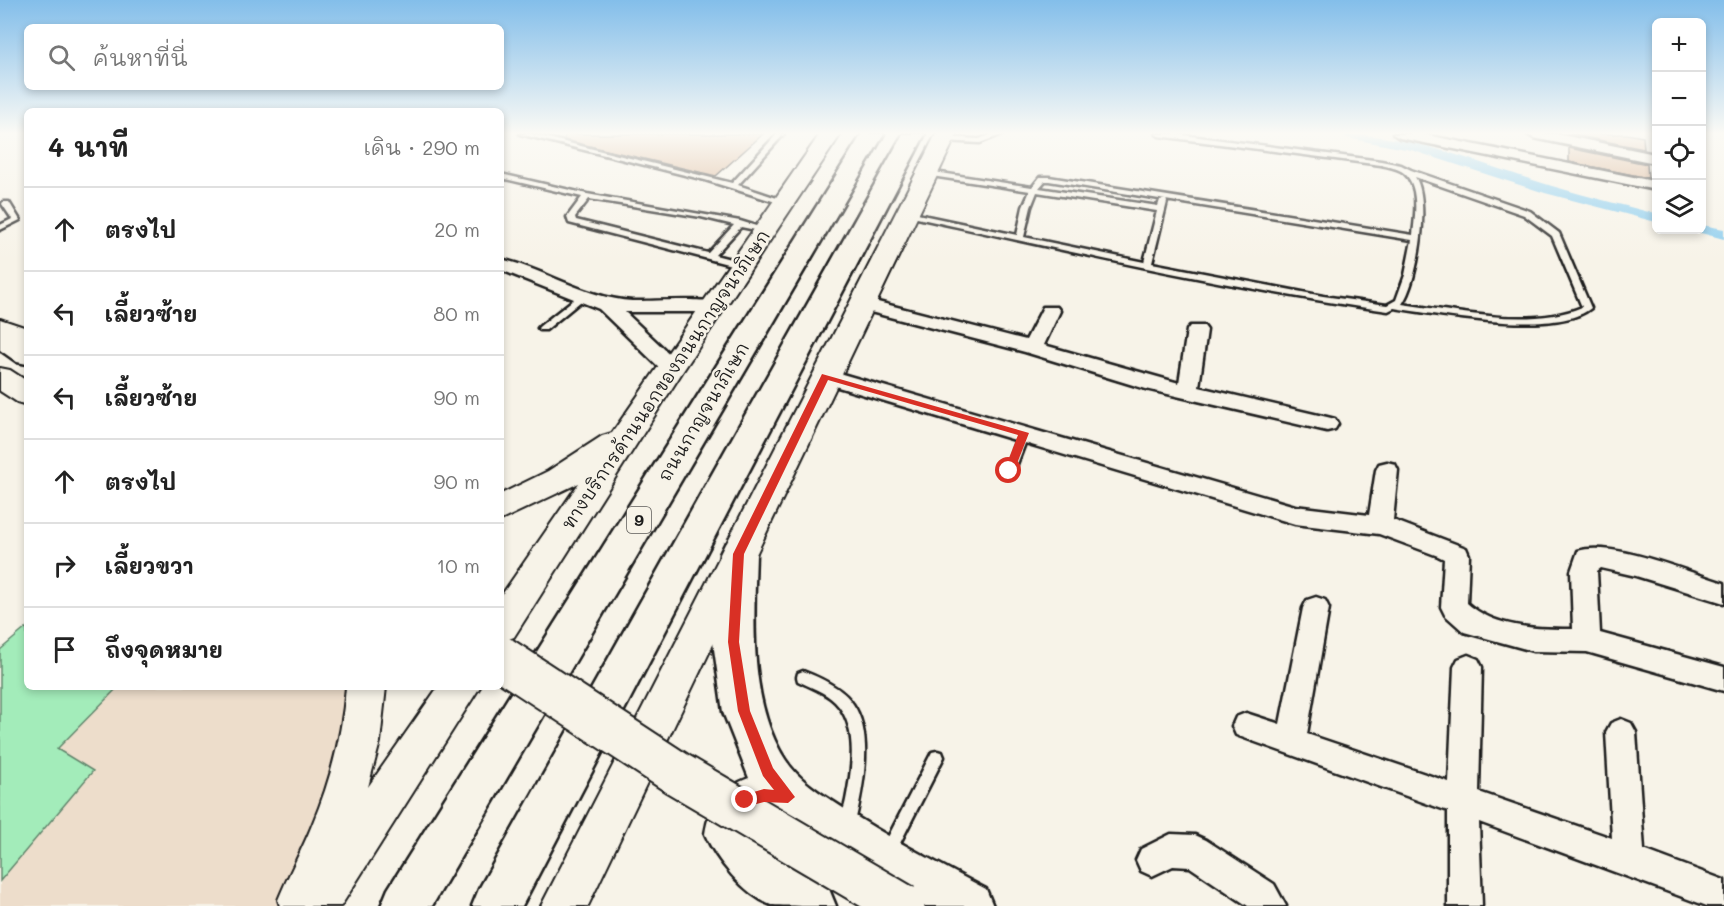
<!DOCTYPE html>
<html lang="th">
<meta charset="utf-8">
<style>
body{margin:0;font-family:Mali,"Playpen Sans Thai",sans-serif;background:#f2f2f2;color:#222}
.controls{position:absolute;right:18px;top:18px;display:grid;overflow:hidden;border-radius:9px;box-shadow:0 3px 9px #0003}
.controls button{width:54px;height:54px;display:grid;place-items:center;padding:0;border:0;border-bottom:2px solid #e0e0e0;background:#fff;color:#222;font:30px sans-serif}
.stop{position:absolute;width:18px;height:18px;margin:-14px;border:4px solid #d93025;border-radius:50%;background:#fff}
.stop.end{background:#d93025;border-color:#fff;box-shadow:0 2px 6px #0008}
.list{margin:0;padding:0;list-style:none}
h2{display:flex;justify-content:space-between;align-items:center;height:78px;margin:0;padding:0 24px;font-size:26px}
h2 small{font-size:20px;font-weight:400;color:#767676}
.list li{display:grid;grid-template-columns:39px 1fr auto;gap:18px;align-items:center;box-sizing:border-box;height:84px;padding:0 24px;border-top:2px solid #e0e0e0}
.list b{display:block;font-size:22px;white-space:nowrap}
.list em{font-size:20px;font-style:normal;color:#767676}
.icon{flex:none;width:33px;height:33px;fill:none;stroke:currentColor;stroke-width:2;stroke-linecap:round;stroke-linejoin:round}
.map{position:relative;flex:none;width:1724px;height:906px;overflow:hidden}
.search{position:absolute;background:#fff;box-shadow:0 3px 9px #0003;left:24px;top:24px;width:480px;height:66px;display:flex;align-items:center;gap:15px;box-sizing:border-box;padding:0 21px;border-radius:9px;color:#767676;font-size:22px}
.panel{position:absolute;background:#fff;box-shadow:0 3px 9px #0003;left:24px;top:108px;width:480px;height:582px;border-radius:9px}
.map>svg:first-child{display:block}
.built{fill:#edddcb}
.green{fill:#a3ecba;stroke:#60846b;stroke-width:1.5}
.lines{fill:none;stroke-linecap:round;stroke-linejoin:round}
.canal{fill:#8dcdee;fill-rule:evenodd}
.building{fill:#d5aa87;stroke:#1c1c1c;stroke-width:1.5}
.service-casing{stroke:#1c1c1c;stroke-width:5}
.minor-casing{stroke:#1c1c1c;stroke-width:5}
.secondary-casing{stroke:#1c1c1c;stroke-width:4}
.primary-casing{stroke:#1c1c1c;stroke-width:5}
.trunk-casing{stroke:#1c1c1c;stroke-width:5}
.service{fill:#f7f3e8;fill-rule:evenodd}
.minor{fill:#f7f3e8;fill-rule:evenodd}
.secondary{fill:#f7f3e8;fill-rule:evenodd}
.primary{fill:#f7f3e8;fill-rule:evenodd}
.trunk{fill:#f7f3e8;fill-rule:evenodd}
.primary-bridge-casing{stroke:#1c1c1c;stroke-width:47;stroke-linecap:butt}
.primary-bridge{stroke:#f7f3e8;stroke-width:43}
.route{fill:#d93025}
.labels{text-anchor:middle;stroke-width:5;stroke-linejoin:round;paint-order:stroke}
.shield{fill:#f7f3e8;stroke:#5e5c59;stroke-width:1.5}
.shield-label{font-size:16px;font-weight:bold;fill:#1c1c1c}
.street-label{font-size:18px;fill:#1c1c1c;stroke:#f7f3e8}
</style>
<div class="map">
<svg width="1724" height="906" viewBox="0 0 1724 906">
<rect width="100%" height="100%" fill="#f7f3e8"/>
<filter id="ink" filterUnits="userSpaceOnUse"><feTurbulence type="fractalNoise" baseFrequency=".0167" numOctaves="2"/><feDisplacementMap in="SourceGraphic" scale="12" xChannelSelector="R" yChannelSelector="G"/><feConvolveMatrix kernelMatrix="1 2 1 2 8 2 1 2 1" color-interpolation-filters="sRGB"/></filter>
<g filter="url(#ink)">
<path class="built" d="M 118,687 L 348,687 L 334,762 L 304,862 L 280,906 L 0,906 L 0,881 L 93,771 L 57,749 Z"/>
<path class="green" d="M 27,627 L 27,687 L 118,687 L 57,749 L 93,771 L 0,881 L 0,650 Z"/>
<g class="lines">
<path class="canal" d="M 1341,134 C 1409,134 1472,161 1536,181 C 1576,194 1616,203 1656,214 L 1656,222 L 1545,193 L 1411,150 L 1347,138 Z
M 1702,225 L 1724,229 L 1724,239 L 1697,232 L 1695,230 L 1702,230 Z"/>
</g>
<path class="building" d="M 565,134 L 763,134 L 716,176 L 564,140 Z
M 1569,134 L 1627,134 L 1643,137 L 1644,149 Z
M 1569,148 L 1647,164 L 1648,178 L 1569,162 Z"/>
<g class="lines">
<defs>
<path id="service" d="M 520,134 L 532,134 L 732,183 L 777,134 L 784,134 L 738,185 L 789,202 L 788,204 L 782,204 L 705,180 Z
M 993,134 L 1003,134 L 980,143 L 944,141 L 940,139 L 944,137 L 979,139 Z
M 1156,134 L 1176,134 L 1381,161 L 1401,165 L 1411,170 L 1530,211 L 1559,233 L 1591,308 C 1556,337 1439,315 1394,308 L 1388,311 C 1226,288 1067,251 908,216 L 904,214 L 908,212 L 1017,235 L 1023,207 L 1030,191 L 925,175 L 924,173 L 928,171 L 1032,187 L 1040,177 L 1049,177 L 1413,235 C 1415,217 1420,186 1404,173 C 1398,168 1389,167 1381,165 L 1159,136 ZM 1415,177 L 1524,215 L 1552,236 L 1582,307 C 1530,329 1457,311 1402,304 C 1418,282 1431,200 1415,177 ZM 1045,181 L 1049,181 L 1412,240 L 1405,275 L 1396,300 L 1387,305 L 1323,296 L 1152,263 L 1167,202 L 1166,200 L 1160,200 L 1158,206 L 1039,188 ZM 1037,192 L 1157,211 L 1144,262 L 1024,237 L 1031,207 Z
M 501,174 L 587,194 L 740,221 L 769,230 L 765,232 L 741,227 L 715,255 L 746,263 L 747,265 L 743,268 L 569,223 L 567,217 L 582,197 L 501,178 ZM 589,199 L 701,217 L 734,225 L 708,253 L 576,220 L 575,217 Z
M 3,202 L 9,202 L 20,220 L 0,230 L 0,225 L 12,219 L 2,204 Z
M 583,292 L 587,295 L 586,297 L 546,330 L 540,330 L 538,328 L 540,326 Z
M 1024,429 L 1029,433 L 1014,472 L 1013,475 L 1005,475 L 1004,472 L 1019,433 Z
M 803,671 C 821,678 843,688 853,704 C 875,736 862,792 854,827 L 852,832 L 847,834 L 842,832 C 838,823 844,810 846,800 C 852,770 859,726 835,702 C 825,692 810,687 798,681 L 797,677 L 798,673 Z
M 937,751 L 942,752 L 944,757 L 894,855 L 889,857 L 884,855 L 882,850 L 884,845 L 932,752 Z"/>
<path id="minor" d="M 1393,134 L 1422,134 L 1653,181 L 1656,182 L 1656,190 L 1400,138 Z
M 1527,134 L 1557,134 L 1655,154 L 1656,159 L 1650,162 L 1534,138 Z
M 501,259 C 546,270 586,298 632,301 C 649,302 715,296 723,306 L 713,312 L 625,312 L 678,362 L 681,367 L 678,372 L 664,372 L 599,309 L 501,270 Z
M 862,298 L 1026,340 L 1043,307 L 1057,307 L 1060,311 L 1044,345 L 1179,383 L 1187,330 L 1190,326 L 1204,326 L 1207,330 L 1199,387 L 1327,417 L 1335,419 L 1338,424 L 1335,429 L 1327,431 L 1146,389 L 1025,352 L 855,308 L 853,304 Z
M 825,369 L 1295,506 L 1369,515 L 1376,470 L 1379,464 L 1387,462 L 1395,464 L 1398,470 L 1393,520 L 1466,548 L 1469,555 L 1467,603 C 1495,628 1537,629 1573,629 L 1571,571 L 1578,551 C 1612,540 1688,572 1724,583 L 1724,603 L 1636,576 L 1601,568 L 1597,571 L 1600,633 L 1724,667 L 1724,691 L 1587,652 L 1533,651 L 1464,632 L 1445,615 L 1441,607 L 1444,559 L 1438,556 L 1379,534 L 1295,524 L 818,381 L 815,376 L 818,371 Z
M 1316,597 L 1325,600 L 1329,608 L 1307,734 L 1449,782 L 1454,667 L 1458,659 L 1468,655 L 1478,659 L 1482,667 L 1479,792 L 1612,838 L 1606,732 L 1611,723 L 1621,719 L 1631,723 L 1636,732 L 1644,850 L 1724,880 L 1724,906 L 1707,906 L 1479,822 L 1482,906 L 1448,906 L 1448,811 L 1236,735 L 1232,726 L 1236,717 L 1246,713 L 1280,724 L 1303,608 L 1307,600 Z
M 1171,834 L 1195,835 L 1206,840 L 1274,884 L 1286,906 L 1248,906 L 1190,867 L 1173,866 L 1152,876 L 1141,871 L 1136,860 L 1141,849 Z"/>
<path id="secondary" d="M 820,134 L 841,134 L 683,371 L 514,637 L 501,642 L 501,596 L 579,483 L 501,520 L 501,494 L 548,471 L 602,436 L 612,433 Z
M 936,134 L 957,134 L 588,906 L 541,906 Z
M 0,319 L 27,328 L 27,347 L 0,337 Z
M 0,368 L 10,370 L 27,381 L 27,405 L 17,402 L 0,391 Z
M 346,687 L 386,687 L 380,742 L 368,787 L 438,687 L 480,687 L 341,906 L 280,906 L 278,900 C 288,875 302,850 312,825 C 331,780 342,735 346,687 Z"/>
<path id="primary" d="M 0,328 L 10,331 L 27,342 L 27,364 L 17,362 L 0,350 Z
M 738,540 L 751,544 L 756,554 C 754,619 748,701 785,759 C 799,781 822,794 843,808 C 889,838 937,863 986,889 L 993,906 L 920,906 L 867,878 L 771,811 L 759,818 L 752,827 L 767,844 L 829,889 L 836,906 C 823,906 780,906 771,905 C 744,894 716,860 705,834 C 710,804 720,789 749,778 L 723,712 L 713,642 L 720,554 L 725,544 Z"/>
<path id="trunk" d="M 862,134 L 884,134 L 432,906 L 381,906 L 388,889 Z
M 903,134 L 925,134 L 522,906 L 472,906 L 479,889 Z"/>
</defs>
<use href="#service" class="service-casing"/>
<use href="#minor" class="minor-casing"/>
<use href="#secondary" class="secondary-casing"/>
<use href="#primary" class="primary-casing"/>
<use href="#trunk" class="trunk-casing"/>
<use href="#service" class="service"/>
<use href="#minor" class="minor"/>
<use href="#secondary" class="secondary"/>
<use href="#primary" class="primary"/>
<use href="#trunk" class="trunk"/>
<defs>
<path id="primary-bridge" d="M 501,658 L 678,774 L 903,906"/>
</defs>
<use href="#primary-bridge" class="primary-bridge-casing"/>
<use href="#primary-bridge" class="primary-bridge"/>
</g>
</g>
<linearGradient id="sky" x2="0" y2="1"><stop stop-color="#83beea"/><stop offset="0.51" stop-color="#fbfaf5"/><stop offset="1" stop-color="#fbfaf5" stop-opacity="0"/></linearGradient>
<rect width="1724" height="261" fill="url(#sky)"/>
<path class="route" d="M 822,374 L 1029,433 L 1014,471 L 1009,475 L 1004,471 L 1018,435 L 828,380 L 744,554 L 739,642 L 750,711 L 773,768 L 795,797 L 788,803 L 764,802 L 745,807 L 740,805 L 740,796 L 764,789 L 774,790 L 763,776 L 738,711 L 728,642 L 733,554 Z"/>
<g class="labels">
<rect class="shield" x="627" y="507" width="24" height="26" rx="4.5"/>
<g class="shield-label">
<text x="639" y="526">9</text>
</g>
<g class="street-label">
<text transform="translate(666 380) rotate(-56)" y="6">ทางบริการด้านนอกของถนนกาญจนาภิเษก</text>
<text transform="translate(704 412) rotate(-59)" y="6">ถนนกาญจนาภิเษก</text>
</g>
</g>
</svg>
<div class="controls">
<button>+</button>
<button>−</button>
<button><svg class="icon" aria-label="locate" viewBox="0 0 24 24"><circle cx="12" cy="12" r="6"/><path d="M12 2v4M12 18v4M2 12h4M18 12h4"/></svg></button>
<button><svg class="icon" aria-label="layers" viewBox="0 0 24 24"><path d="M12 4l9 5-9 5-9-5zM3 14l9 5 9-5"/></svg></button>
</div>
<div class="stop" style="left:1009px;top:471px"></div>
<div class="stop end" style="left:745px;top:800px"></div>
<div class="search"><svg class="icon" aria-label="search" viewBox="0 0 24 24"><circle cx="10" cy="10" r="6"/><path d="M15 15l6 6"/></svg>ค้นหาที่นี่</div>
<section class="panel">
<h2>4 นาที<small>เดิน · 290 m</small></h2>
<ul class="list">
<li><svg class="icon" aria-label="ahead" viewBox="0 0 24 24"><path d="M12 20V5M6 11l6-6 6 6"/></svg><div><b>ตรงไป</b></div><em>20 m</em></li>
<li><svg class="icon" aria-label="left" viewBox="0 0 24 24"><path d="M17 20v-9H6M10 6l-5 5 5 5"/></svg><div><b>เลี้ยวซ้าย</b></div><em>80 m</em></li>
<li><svg class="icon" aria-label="left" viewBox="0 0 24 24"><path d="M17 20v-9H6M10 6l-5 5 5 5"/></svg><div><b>เลี้ยวซ้าย</b></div><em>90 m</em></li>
<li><svg class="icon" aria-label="ahead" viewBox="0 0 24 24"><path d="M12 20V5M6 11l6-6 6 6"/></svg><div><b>ตรงไป</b></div><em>90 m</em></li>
<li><svg class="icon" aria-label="right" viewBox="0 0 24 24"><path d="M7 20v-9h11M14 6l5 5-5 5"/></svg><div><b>เลี้ยวขวา</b></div><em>10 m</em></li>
<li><svg class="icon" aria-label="arrive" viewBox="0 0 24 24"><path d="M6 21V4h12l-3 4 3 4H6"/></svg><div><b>ถึงจุดหมาย</b></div></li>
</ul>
</section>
</div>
